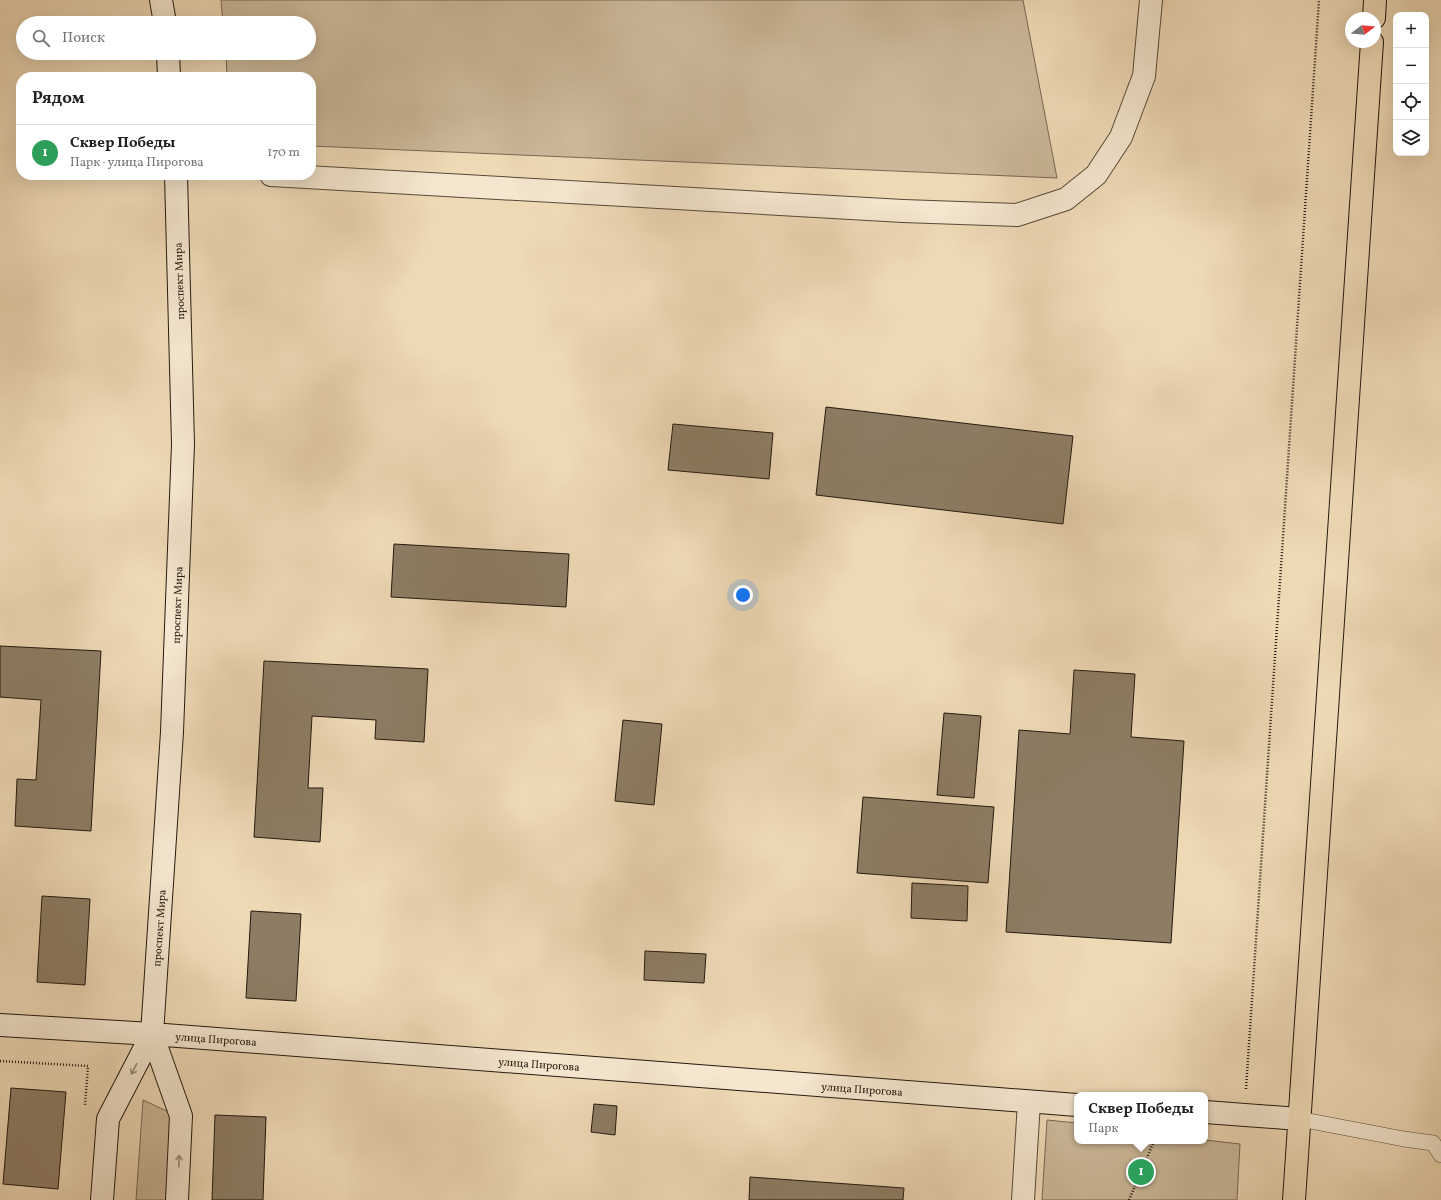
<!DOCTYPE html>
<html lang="ru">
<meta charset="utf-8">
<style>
body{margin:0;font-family:Vollkorn,serif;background:#f6f6f6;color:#222}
.controls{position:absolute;right:12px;top:12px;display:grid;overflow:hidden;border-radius:8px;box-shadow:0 4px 16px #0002}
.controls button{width:36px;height:36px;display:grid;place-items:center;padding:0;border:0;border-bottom:1px solid #e0e0e0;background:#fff;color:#222;font:20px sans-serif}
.compass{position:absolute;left:1345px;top:12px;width:36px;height:36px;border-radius:50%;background:#fff;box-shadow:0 4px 16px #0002;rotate:74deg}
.you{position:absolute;left:743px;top:595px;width:14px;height:14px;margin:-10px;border:3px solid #fff;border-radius:50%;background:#1a73e8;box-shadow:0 0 0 6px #1a73e833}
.badge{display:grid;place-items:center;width:26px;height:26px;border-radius:50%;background:#0f766e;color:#fff;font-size:13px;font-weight:700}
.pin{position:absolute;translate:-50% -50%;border:2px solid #fff;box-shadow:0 1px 4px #0006}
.popup{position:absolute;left:1074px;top:1092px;width:134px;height:52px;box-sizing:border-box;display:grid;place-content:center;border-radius:8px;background:#fff;filter:drop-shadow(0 1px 3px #0005);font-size:13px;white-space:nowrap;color:#767676}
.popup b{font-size:15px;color:#222}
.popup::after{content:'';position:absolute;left:50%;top:100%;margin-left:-8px;border:8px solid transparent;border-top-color:#fff}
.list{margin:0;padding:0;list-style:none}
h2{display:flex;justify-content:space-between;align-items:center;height:52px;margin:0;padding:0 16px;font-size:17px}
h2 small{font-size:13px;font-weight:400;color:#767676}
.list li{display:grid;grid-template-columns:26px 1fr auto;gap:12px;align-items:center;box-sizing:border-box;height:56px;padding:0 16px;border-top:1px solid #e0e0e0}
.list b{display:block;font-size:15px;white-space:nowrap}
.list p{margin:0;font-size:13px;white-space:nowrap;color:#767676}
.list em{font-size:13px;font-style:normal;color:#767676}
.icon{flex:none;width:22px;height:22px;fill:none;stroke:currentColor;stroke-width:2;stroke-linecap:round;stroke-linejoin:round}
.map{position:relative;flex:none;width:1441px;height:1200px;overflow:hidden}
.search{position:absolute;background:#fff;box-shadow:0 4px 16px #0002;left:16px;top:16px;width:300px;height:44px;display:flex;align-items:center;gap:10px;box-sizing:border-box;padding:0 14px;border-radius:22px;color:#767676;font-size:15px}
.panel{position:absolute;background:#fff;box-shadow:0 4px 16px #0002;left:16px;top:72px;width:300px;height:108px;border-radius:16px}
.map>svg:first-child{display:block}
.green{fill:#cbb899;stroke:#776854}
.building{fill:#8d7d65;stroke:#23190f}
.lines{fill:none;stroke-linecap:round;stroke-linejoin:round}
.lane-casing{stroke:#564938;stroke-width:16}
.street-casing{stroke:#564938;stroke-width:24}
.secondary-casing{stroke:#23190f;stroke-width:24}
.primary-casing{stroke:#23190f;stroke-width:24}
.path{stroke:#23190f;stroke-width:2.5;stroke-dasharray:1 2;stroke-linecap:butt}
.lane{stroke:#f4e6cf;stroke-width:15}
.street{stroke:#f4e6cf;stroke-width:22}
.secondary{stroke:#f4e6cf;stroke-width:22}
.primary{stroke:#eed9b5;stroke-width:22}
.oneway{stroke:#968a79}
.labels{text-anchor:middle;stroke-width:3;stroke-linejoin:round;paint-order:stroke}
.street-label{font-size:11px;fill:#23190f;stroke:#f4e6cf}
</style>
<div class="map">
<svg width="1441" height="1200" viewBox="0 0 1441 1200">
<rect width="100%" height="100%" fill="#eed9b5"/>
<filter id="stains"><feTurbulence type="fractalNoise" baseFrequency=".005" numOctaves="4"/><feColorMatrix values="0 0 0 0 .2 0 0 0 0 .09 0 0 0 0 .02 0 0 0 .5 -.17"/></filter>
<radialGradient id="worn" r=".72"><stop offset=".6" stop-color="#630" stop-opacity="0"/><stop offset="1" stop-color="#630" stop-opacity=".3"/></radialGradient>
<path class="green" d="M 221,0 L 1023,0 L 1057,178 L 311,146 L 311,77 L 227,77 L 226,53 L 309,53 L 309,23 L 223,23 Z
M 143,1100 L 171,1113 L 167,1200 L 136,1200 Z
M 1047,1120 L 1077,1123 L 1077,1141 L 1205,1141 L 1205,1140 L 1240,1144 L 1237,1200 L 1042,1200 Z"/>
<path class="building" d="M 826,407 L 1073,436 L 1063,524 L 816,495 Z
M 673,424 L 773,433 L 769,479 L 668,470 Z
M 394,544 L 569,554 L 566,607 L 391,597 Z
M 0,646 L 101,651 L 91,831 L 15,826 L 17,779 L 36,780 L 41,700 L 0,697 Z
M 264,661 L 428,669 L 424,742 L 375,739 L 376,720 L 312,716 L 308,788 L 323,788 L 320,842 L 254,837 Z
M 1074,670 L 1135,674 L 1131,737 L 1184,741 L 1171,943 L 1006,932 L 1019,730 L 1070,734 Z
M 944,713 L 981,716 L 974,798 L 937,795 Z
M 623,720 L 662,724 L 654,805 L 615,801 Z
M 863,797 L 994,807 L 988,883 L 857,873 Z
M 912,883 L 968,886 L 967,921 L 911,918 Z
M 42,896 L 90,899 L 85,985 L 37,982 Z
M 251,911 L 301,914 L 296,1001 L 246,998 Z
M 645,951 L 706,954 L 704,983 L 644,980 Z
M 11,1088 L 66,1092 L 58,1189 L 3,1184 Z
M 594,1104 L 617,1106 L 615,1135 L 591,1132 Z
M 215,1115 L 266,1117 L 263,1200 L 212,1200 Z
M 750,1177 L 904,1188 L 903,1200 L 749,1200 Z"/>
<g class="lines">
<defs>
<path id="lane" d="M 1299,1119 L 1404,1139 L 1433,1143 L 1441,1155"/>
<path id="street" d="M 271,175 L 903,211 L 1017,215 L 1066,199 L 1096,175 L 1121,137 L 1144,76 L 1151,0
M 1023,1200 L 1029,1102"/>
<path id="secondary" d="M 161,0 L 165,23
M 168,53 L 169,77
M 0,1025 L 152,1034 L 1077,1105
M 152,1034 L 181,1116 L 177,1200
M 1205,1112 L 1299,1119
M 102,1200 L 108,1119 L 152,1034 L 172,732 L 183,444 L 176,175"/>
<path id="primary" d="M 1374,18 L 1375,0
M 1294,1200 L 1372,42"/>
</defs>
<use href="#lane" class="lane-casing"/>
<use href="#street" class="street-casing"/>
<use href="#secondary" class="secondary-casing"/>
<use href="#primary" class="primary-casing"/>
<path class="path" d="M 0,1061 L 88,1066 L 85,1106
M 1246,1089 L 1319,0
M 1129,1200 L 1154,1141"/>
<use href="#lane" class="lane"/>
<use href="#street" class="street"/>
<use href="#secondary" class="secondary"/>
<use href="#primary" class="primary"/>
</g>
<defs><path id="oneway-shaft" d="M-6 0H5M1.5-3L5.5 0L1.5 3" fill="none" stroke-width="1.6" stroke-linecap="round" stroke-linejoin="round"/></defs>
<g class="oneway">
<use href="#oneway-shaft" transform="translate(134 1069) rotate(117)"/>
<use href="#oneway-shaft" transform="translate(179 1161) rotate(-88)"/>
</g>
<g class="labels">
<g class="street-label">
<text transform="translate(179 281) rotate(-92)" y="4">проспект Мира</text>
<text transform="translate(177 605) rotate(-88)" y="4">проспект Мира</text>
<text transform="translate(159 928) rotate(-86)" y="4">проспект Мира</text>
<text transform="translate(216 1039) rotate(4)" y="4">улица Пирогова</text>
<text transform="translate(539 1064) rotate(4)" y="4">улица Пирогова</text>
<text transform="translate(862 1089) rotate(4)" y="4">улица Пирогова</text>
</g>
</g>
<rect width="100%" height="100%" filter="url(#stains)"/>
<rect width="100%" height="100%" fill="url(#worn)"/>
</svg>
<div class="controls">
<button>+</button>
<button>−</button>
<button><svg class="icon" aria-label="locate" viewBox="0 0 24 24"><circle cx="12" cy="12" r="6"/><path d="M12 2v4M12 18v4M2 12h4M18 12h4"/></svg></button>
<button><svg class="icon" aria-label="layers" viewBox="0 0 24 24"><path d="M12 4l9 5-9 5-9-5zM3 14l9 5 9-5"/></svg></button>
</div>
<svg class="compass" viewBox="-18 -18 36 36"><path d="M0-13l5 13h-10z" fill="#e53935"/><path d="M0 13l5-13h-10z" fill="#767676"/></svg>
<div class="you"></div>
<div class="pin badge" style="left:1141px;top:1172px;background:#2e9e5b">1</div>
<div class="popup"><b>Сквер Победы</b>Парк</div>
<div class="search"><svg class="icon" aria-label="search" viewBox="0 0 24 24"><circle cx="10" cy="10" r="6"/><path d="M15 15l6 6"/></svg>Поиск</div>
<section class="panel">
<h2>Рядом<small></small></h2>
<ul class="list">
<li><span class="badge" style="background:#2e9e5b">1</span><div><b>Сквер Победы</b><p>Парк · улица Пирогова</p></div><em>170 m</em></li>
</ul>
</section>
</div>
